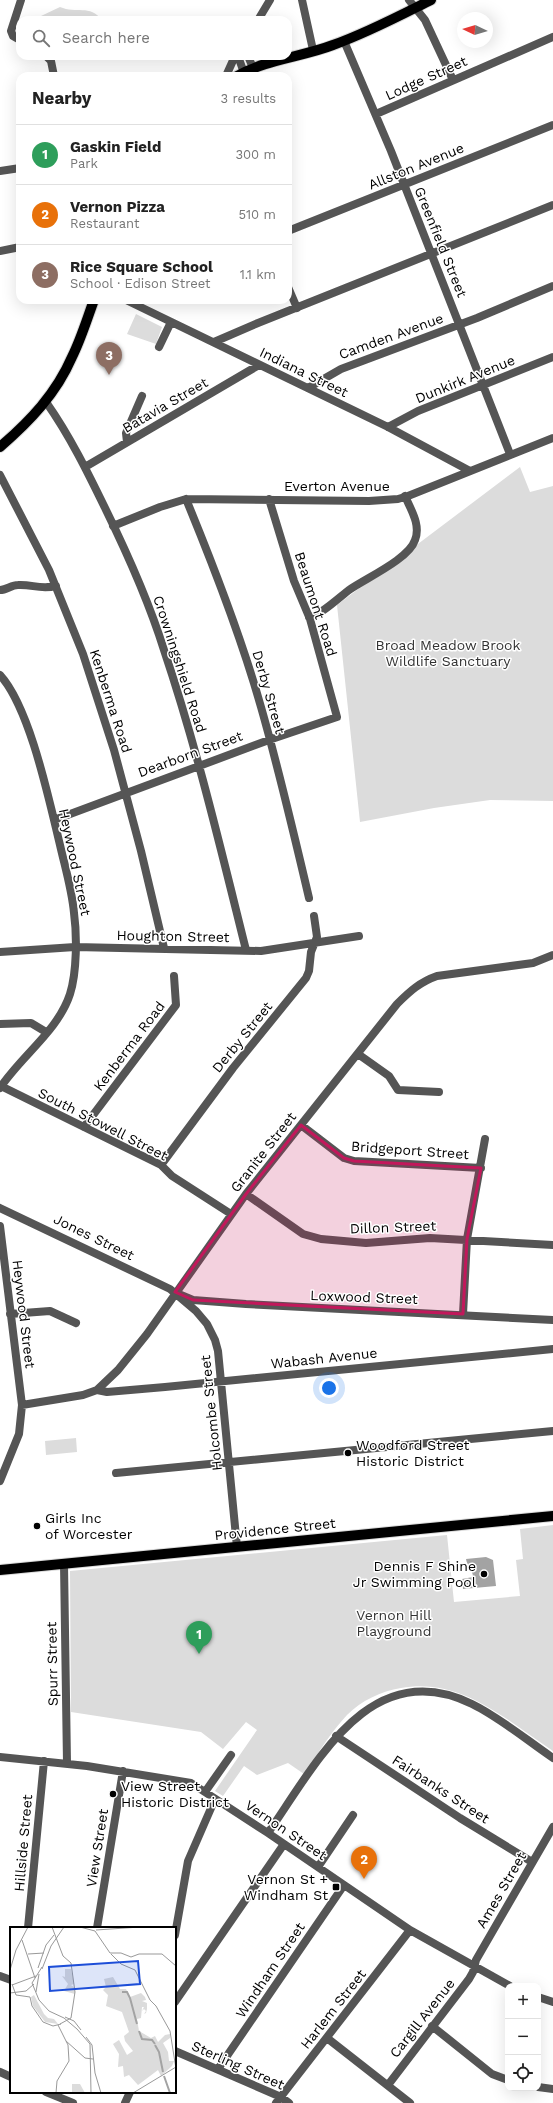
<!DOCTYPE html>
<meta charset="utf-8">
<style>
body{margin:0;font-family:"Work Sans",sans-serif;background:#f6f6f6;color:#222}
.controls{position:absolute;right:12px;bottom:12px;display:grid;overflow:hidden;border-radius:8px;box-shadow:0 4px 16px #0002}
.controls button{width:36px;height:36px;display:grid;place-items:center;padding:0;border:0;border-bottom:1px solid #e0e0e0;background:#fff;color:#222;font:20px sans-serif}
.compass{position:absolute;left:457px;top:12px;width:36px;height:36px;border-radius:50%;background:#fff;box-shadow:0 4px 16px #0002;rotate:274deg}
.you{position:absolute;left:329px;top:1388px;width:14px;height:14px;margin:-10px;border:3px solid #fff;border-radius:50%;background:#1a73e8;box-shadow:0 0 0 6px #1a73e833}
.badge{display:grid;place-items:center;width:26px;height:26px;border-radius:50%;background:#2563eb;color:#fff;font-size:13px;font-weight:700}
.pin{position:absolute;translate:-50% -33px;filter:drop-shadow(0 1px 2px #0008)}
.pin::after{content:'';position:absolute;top:21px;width:14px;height:12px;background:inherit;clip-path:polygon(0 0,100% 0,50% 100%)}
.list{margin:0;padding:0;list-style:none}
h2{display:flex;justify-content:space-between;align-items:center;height:52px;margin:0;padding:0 16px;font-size:17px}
h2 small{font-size:13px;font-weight:400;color:#767676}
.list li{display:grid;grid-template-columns:26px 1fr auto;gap:12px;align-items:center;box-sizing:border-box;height:60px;padding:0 16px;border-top:1px solid #e0e0e0}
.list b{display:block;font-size:15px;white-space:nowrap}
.list p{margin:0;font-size:13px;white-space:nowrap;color:#767676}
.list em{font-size:13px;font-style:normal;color:#767676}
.icon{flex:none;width:22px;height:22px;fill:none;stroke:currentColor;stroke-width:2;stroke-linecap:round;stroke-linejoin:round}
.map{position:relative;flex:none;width:553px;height:2103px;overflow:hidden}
.search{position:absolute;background:#fff;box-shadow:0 4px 16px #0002;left:16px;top:16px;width:276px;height:44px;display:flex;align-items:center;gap:10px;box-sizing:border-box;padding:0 14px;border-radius:12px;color:#767676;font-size:15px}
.panel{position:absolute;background:#fff;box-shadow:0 4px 16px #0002;left:16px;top:72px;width:276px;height:232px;border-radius:12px}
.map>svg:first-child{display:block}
.green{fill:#dcdcdc}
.water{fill:#a3a3a3}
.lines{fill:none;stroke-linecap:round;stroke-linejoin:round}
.major-casing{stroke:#dbdbdb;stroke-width:12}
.minor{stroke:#555;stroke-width:8}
.major{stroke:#000;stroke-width:10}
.marked{fill:#c2185b;fill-opacity:0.2;stroke:#c2185b;stroke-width:3;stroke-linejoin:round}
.poi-dot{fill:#000;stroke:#fff;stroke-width:1.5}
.labels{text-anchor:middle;stroke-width:3;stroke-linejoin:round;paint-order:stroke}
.street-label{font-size:14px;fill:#000;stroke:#fff}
.park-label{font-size:14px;fill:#333;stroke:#fff}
.poi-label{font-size:14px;fill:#000;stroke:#fff;text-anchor:start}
.inset-river{fill:none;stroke:#a3a3a3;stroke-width:2}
.inset-road{fill:none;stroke:#999;stroke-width:1}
.view{fill:#1d4ed8;fill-opacity:0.15;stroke:#1d4ed8;stroke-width:2}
.inset-edge{fill:none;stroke:#000;stroke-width:2}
</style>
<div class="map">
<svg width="553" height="2103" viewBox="0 0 553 2103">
<rect width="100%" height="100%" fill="#fff"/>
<path class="green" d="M 60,7 C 76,14 90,4 102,20 L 38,20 L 41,16 Z
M 136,314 L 162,327 L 156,344 L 127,334 Z
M 520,467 L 530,492 L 553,486 L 553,801 L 490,800 L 434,808 L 360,822 L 337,605 Z
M 76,1438 L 77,1452 L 46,1455 L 45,1441 Z
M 553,1525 L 553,1751 C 506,1720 461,1677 401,1688 C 381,1691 361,1701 347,1715 C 330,1733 318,1754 304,1774 L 288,1763 L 257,1775 L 244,1766 L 223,1796 L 215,1791 L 257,1730 L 246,1722 L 223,1749 L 201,1732 L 71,1712 L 70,1571 L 447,1535 L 454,1602 L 520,1596 L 516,1560 L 523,1559 L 520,1529 Z"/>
<path class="water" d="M 486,1557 L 493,1560 L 496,1586 L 463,1589 L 462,1579 L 473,1577 C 473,1570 467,1566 466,1559 Z"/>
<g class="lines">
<defs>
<path id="major" d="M 237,76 C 267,59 302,57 333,45 C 367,33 399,16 431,0
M 0,447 C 30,421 56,394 72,357 C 81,339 87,319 94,300
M 0,1570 L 553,1516"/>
</defs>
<use href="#major" class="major-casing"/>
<path class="minor" d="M 302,0 L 313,50
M 409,0 L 425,20 L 453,80
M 258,20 L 270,0
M 20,40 L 13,36 L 11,31 L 21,0
M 344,41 L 391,151 L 510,454
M 46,56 L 51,61 L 54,76
M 238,56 L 244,73
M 248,56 L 253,68
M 226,76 L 235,56
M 376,114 L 553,37
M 0,171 L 20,168
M 288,231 L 553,125
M 0,251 L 20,247
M 288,287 L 297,308
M 126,300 L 388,427 L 470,471
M 214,342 L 258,323 L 553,205
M 159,347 L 171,322
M 308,388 L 341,369 L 477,318 L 553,286
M 46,402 C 70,436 88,473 106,510 C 128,555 149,602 164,650 C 197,748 221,850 246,950
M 388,427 L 418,411 L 553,357
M 127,442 L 126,433 L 142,396
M 85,467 L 259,365
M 0,475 L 49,570 L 83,654 L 114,750 L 141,851 L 164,948
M 186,499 C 214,567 241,636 261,707 C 279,770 294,834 309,898
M 113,526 L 160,507 L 186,499 L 369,501 L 398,499 L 408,496 L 553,438
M 0,590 C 7,590 11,585 18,585 C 32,584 40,590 56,586
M 309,617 C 317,618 341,596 349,590 C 366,578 409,559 415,540 C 421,525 411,510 405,496
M 0,675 C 30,708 49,800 60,845 C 65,867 72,890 74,913 C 77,935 77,972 70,994 C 58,1031 21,1056 0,1088
M 54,820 L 269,740 L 337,717 L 310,619 L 294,581 L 269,499
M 0,952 L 75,947 L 261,951 L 359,936
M 0,1024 L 31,1023 L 46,1032
M 358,1054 L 389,1076 L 398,1090 L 439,1092
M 1,1086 L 161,1165 L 172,1176 L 231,1214
M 301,1125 L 344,1158 L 354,1161 L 481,1168
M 84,1127 L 176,1005 L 174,976
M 161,1165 L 233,1068 L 306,978 L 309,971 L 311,952 L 317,937 L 314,916
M 246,1194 L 303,1234 L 321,1239 L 366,1243 L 430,1238 L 553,1245
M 0,1208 L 170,1289 L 196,1311 L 207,1324 L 215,1340 L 218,1351 L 237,1547
M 0,1226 L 22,1405 L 19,1434 L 0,1481
M 181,1295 L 193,1300 L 246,1304 L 553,1320
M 10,1314 L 50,1311 L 76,1323
M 463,1314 L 467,1239 L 485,1139
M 97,1390 L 107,1392 L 165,1387 L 553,1349
M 22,1405 L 83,1395 L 97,1390 L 118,1370 L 147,1334 L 246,1194 L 397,1004 C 410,991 420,982 437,976 L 533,963 L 553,955
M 116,1473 L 553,1431
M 64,1564 L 67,1763
M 336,1736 L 460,1818 L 532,1862
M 0,1757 L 87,1766 L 191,1783 L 268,1833 L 410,1930 L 510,1986
M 205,1792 L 231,1755
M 268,1833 C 316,1764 370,1654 472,1704 C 499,1717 528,1741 553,1758
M 318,1867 L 353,1815
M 28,1928 L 44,1761
M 97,1928 L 123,1771
M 175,1935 L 188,1861 L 215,1799
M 0,1976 L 11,1980
M 538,1997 L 553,2002
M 175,2002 L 284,1844
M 432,2026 L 492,2074 L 508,2080
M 327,2038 L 410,2103
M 175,2051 L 281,2097 L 289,2103
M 218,2069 L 344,1885
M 0,2072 L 11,2077
M 388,2085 L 469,1979 L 473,1972 L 476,1960 L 553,1827
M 538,2087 L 553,2089
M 46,2092 L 73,2103
M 125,2103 L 130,2092
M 276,2103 L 410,1930"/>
<use href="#major" class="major"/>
</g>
<path class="marked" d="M 301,1125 L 344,1158 L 354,1161 L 481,1168 L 467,1239 L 463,1314 L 193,1300 L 175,1292 L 246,1194 Z"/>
<g class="poi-dot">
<circle cx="348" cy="1453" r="4"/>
<circle cx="37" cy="1526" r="4"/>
<circle cx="484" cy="1574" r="4"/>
<circle cx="113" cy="1794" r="4"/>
<rect x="332" y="1883" width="8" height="8" rx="2"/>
</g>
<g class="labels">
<g class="street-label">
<text transform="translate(426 78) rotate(-24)" y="5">Lodge Street</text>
<text transform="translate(416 166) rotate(-22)" y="5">Allston Avenue</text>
<text transform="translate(441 242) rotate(68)" y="5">Greenfield Street</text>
<text transform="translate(391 336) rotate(-20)" y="5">Camden Avenue</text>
<text transform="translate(304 372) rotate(26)" y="5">Indiana Street</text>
<text transform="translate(465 379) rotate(-22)" y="5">Dunkirk Avenue</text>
<text transform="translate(165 405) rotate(-30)" y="5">Batavia Street</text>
<text x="337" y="491">Everton Avenue</text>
<text transform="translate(316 604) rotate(72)" y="5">Beaumont Road</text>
<text transform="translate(180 664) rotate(72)" y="5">Crowningshield Road</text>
<text transform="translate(269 692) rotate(74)" y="5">Derby Street</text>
<text transform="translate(111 701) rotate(72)" y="5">Kenberma Road</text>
<text transform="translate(190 754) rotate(-20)" y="5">Dearborn Street</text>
<text transform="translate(75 862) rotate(78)" y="5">Heywood Street</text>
<text transform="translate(173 936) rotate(1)" y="5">Houghton Street</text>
<text transform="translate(242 1037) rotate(-51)" y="5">Derby Street</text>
<text transform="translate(129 1046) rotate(-53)" y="5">Kenberma Road</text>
<text transform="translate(103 1124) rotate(27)" y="5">South Stowell Street</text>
<text transform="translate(410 1150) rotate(4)" y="5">Bridgeport Street</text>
<text transform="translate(263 1152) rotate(-52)" y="5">Granite Street</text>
<text transform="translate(393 1227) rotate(-2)" y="5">Dillon Street</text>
<text transform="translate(94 1237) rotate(26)" y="5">Jones Street</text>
<text transform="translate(364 1297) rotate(2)" y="5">Loxwood Street</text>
<text transform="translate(24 1314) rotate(83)" y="5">Heywood Street</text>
<text transform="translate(324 1358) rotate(-6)" y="5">Wabash Avenue</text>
<text transform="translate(211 1413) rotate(-96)" y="5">Holcombe Street</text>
<text transform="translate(275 1529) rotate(-6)" y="5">Providence Street</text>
<text transform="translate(52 1664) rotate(-91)" y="5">Spurr Street</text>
<text transform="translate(441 1789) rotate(33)" y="5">Fairbanks Street</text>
<text transform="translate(286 1830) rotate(34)" y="5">Vernon Street</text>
<text transform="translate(23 1843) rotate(-85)" y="5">Hillside Street</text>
<text transform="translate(97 1848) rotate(-81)" y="5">View Street</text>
<text transform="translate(501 1890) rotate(-60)" y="5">Ames Street</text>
<text transform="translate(270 1970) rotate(-56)" y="5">Windham Street</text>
<text transform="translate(333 2009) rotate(-52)" y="5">Harlem Street</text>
<text transform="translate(422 2018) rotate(-52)" y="5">Cargill Avenue</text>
<text transform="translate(238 2065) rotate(24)" y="5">Sterling Street</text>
</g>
<g class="park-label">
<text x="448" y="650">Broad Meadow Brook<tspan x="448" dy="16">Wildlife Sanctuary</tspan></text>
<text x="394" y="1620">Vernon Hill<tspan x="394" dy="16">Playground</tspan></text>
</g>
<g class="poi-label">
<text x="356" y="1450">Woodford Street<tspan x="356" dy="16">Historic District</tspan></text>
<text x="45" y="1523">Girls Inc<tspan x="45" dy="16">of Worcester</tspan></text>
<text x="476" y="1571" text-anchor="end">Dennis F Shine<tspan x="476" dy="16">Jr Swimming Pool</tspan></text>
<text x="121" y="1791">View Street<tspan x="121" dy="16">Historic District</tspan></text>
<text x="328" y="1884" text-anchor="end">Vernon St +<tspan x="328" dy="16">Windham St</tspan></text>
</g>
</g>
<g transform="translate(10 1927)">
<rect width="166" height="166" fill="#fff"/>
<path d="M 55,42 L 61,42 L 64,57 L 61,58 L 65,61 L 65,67 L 54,64 L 58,57 L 52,49 L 55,50 ZM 103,50 L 110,62 L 116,62 L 120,70 L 131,66 L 135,70 L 136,73 L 132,74 L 137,76 L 137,82 L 136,86 L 134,87 L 136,84 L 134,82 L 132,84 L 134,80 L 132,80 L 131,91 L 127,92 L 129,104 L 141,111 L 145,109 L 148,115 L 155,108 L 160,107 L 160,111 L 153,116 L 158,125 L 159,134 L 164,134 L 162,139 L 151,149 L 148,143 L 128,158 L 119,148 L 114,150 L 113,139 L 108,140 L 109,127 L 103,117 L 109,113 L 117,128 L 123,124 L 115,114 L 114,109 L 119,105 L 112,85 L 96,79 L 98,68 L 93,63 L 96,60 L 94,52 ZM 24,68 L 34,87 L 38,91 L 44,92 L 48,97 L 35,95 L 23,79 L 21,70 ZM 62,157 L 70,157 L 75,166 L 62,166 Z" fill="#dcdcdc"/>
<path class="inset-river" d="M 112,65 L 117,65 L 120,71 L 127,97M 129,104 L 132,112 L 142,113 L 145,117M 145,118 L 149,125 L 153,145M 154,149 L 160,166"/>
<path class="inset-road" d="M 42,0 L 53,29 L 61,36 L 65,65 L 61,91 L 50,97M 70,0 L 85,4M 86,3 L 130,0M 85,4 L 100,26 L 111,26 L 121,30 L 129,27 L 152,27 L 166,39M 12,13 L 25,51M 18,27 L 34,26M 101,27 L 111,37 L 125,43 L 140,73 L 146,79 L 160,104 L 166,142M 32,40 L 22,56 L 29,73 L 39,84 L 54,91 L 67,102 L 80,117 L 81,166M 28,41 L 36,18 L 44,8M 32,42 L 41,19 L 54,0M 0,43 L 6,23 L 18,0M 2,57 L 6,68 L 20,70 L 22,79 L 33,95 L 43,99 L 51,97M 2,58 L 26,49M 26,65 L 29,47M 0,66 L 16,64 L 24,57M 55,90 L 64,94 L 71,103M 76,110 L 82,118 L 85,146 L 91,166M 56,114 L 75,131 L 83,132M 46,166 L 47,154 L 59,134 L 58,118 L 48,98M 123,166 L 166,140"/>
<path class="view" d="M 128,34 L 130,57 L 40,64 L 39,40 Z"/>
<rect width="166" height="166" class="inset-edge"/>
</g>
</svg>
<div class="controls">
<button>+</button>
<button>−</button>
<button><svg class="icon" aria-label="locate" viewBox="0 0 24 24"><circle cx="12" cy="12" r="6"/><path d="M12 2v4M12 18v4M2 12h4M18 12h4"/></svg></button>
</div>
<svg class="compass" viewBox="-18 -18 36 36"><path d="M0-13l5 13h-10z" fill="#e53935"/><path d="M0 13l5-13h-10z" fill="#767676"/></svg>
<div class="you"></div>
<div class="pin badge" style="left:199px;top:1654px;background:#2e9e5b">1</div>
<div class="pin badge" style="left:364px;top:1879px;background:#e8710a">2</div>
<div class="pin badge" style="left:109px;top:375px;background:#8d6e63">3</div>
<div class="search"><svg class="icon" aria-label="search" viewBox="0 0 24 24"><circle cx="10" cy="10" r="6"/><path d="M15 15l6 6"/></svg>Search here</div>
<section class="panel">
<h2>Nearby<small>3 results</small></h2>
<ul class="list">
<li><span class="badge" style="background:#2e9e5b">1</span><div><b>Gaskin Field</b><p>Park</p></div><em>300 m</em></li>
<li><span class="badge" style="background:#e8710a">2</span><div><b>Vernon Pizza</b><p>Restaurant</p></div><em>510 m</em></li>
<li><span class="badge" style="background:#8d6e63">3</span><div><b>Rice Square School</b><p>School · Edison Street</p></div><em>1.1 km</em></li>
</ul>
</section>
</div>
